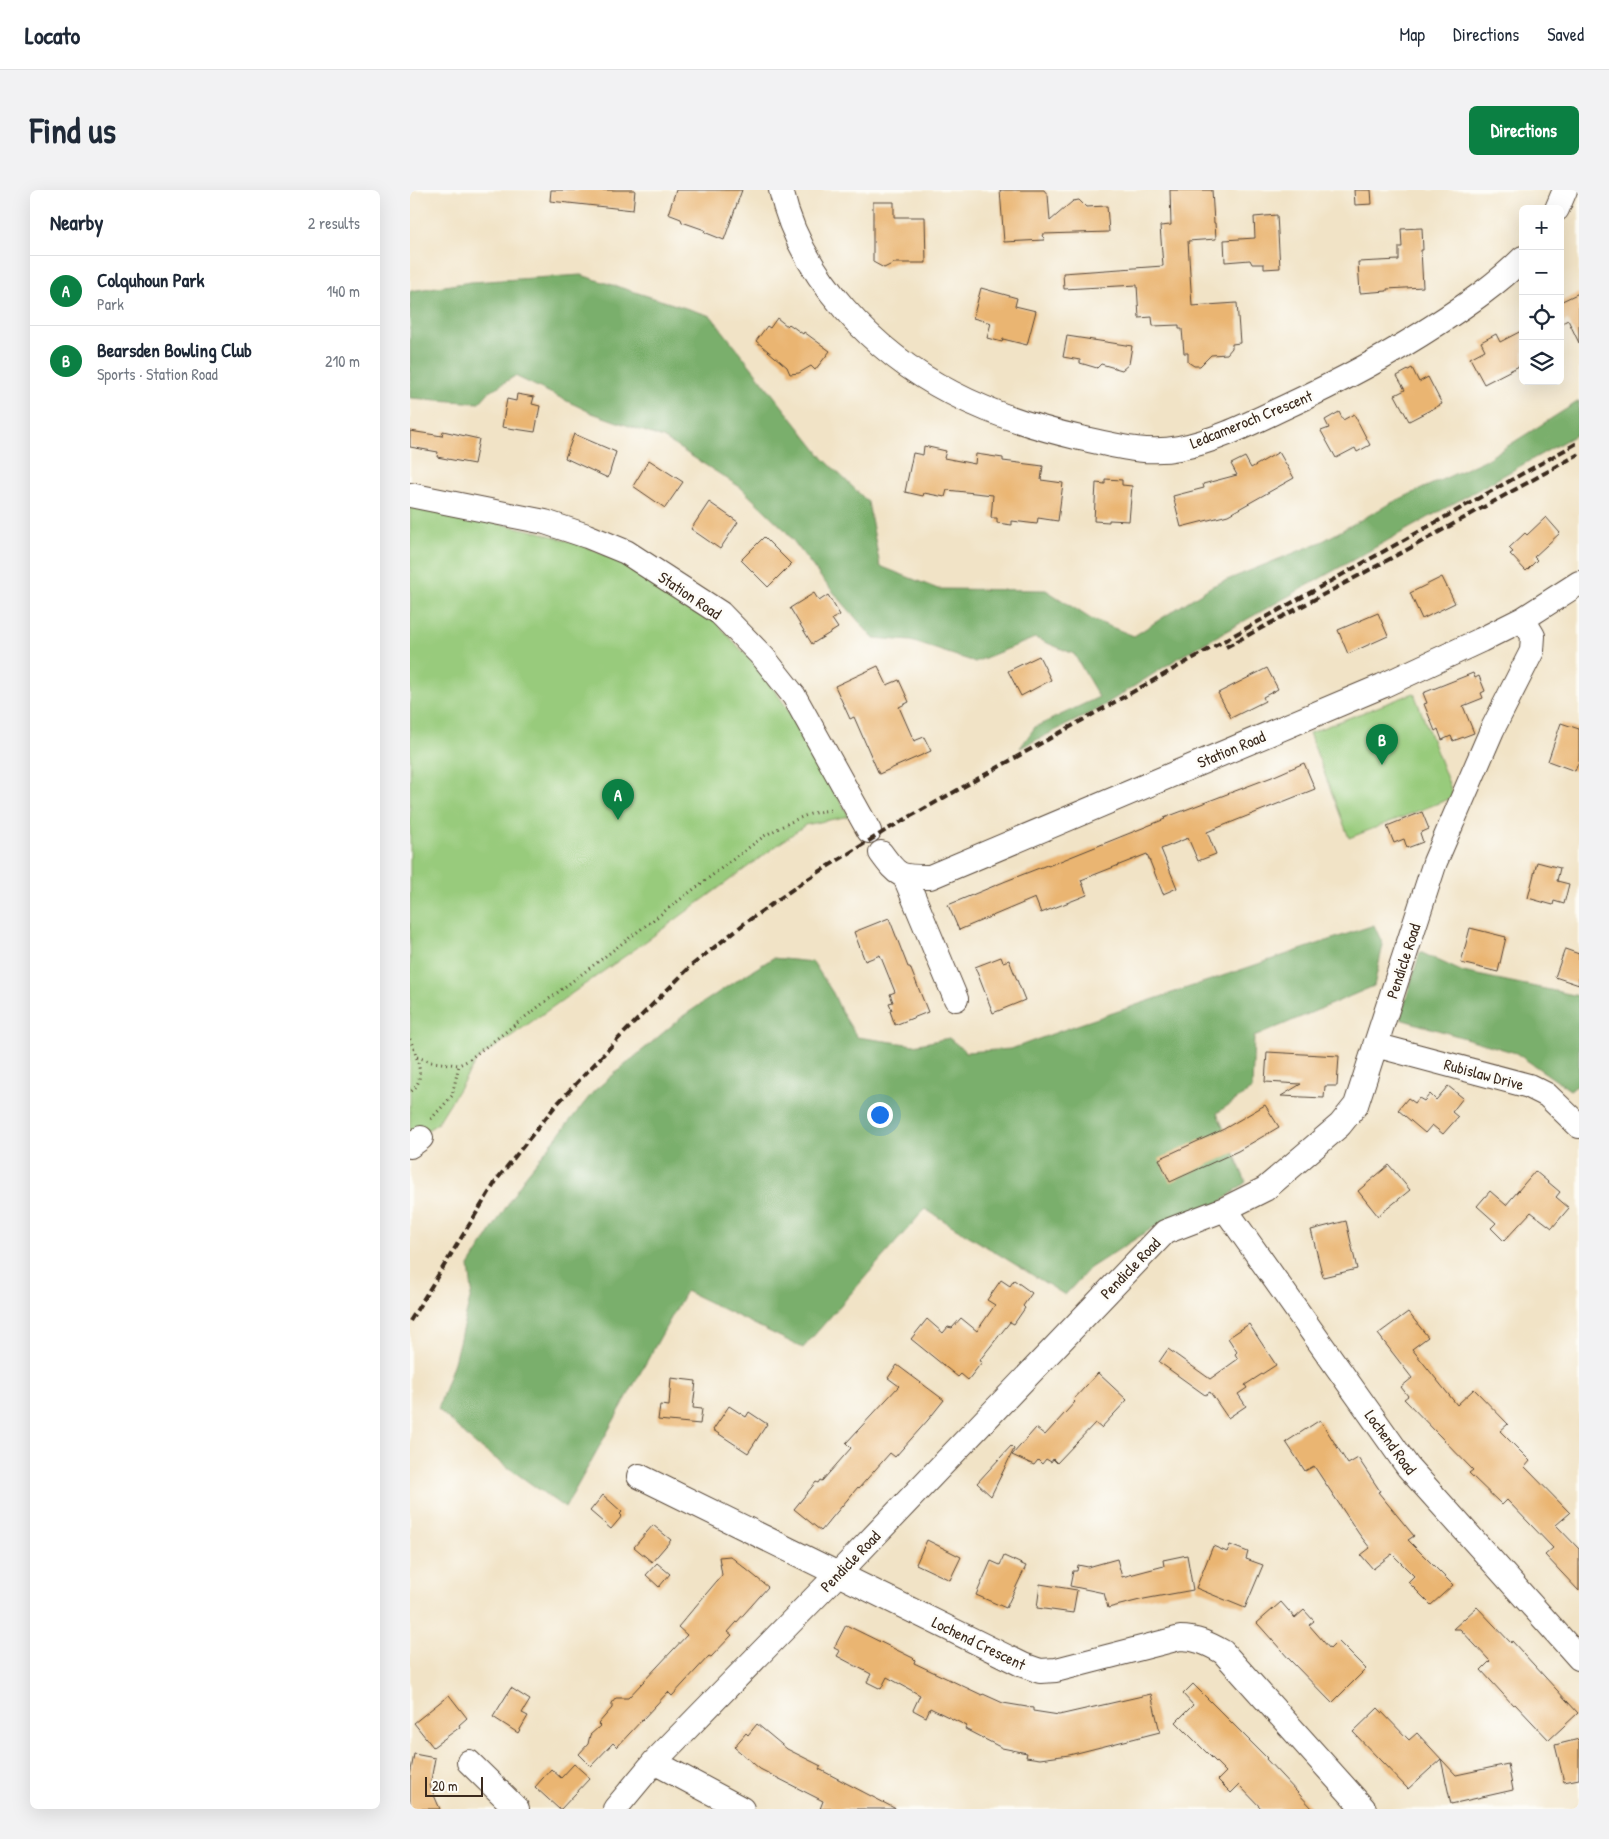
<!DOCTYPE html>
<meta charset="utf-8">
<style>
body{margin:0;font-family:"Patrick Hand",sans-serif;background:#f2f2f3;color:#1f2937}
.controls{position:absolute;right:15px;top:15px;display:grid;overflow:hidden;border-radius:8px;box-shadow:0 5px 20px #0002}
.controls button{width:45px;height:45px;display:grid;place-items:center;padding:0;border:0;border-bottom:1px solid #e0e1e3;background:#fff;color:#1f2937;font:25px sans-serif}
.scale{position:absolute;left:15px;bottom:12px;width:58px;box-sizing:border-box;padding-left:5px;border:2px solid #3b2a1e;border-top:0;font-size:14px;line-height:18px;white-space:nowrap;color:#3b2a1e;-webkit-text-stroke:4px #fdfcf7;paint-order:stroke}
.you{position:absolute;left:469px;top:924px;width:18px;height:18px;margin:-12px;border:4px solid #fff;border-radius:50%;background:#1a73e8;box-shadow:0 0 0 8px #1a73e833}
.badge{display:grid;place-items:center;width:32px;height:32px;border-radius:50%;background:#0b8043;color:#fff;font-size:16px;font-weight:700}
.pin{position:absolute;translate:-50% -41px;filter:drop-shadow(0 1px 2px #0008)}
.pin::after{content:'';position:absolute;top:26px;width:18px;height:15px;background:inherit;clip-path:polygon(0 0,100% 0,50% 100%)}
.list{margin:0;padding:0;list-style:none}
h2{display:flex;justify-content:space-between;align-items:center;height:65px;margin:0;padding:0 20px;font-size:21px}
h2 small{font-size:16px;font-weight:400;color:#747a83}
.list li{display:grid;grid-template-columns:32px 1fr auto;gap:15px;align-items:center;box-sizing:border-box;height:70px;padding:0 20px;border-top:1px solid #e0e1e3}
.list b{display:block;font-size:19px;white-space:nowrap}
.list p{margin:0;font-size:16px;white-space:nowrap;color:#747a83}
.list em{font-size:16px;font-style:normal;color:#747a83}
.icon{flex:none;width:28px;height:28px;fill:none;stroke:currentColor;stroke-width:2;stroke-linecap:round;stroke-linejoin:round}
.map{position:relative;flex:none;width:1169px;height:1619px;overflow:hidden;border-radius:8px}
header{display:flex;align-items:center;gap:30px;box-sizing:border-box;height:70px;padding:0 25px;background:#fff;border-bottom:1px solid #e0e1e3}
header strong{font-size:24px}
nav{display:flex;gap:28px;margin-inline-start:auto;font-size:18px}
.intro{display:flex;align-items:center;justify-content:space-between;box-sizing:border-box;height:120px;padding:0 30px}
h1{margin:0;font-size:35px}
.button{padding:12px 22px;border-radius:8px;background:#0b8043;color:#fff;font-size:18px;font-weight:700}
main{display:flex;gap:30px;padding:0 30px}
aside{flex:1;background:#fff;border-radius:8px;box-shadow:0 5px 20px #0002}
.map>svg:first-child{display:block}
.green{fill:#98cb7c;stroke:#6a7a4d}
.forest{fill:#7aaf6c;stroke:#5a6c45}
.building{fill:#eab572}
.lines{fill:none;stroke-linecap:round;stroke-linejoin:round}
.minor-casing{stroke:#564637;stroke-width:26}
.path{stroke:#564637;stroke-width:3;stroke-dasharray:1 4;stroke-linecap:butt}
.minor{stroke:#fff;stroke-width:24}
.rail{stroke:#3b2a1e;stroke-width:4;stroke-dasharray:8 4;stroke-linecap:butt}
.labels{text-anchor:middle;stroke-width:5;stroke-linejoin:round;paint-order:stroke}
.street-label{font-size:16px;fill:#3b2a1e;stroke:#fdfcf7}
</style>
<header>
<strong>Locato</strong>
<nav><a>Map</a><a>Directions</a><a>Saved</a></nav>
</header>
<div class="intro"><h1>Find us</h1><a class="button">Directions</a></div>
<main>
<aside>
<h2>Nearby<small>2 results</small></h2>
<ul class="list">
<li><span class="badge">A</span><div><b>Colquhoun Park</b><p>Park</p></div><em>140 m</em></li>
<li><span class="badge">B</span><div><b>Bearsden Bowling Club</b><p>Sports · Station Road</p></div><em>210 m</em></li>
</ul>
</aside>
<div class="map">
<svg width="1169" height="1619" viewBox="0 0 1169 1619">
<rect width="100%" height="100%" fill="#fdfcf7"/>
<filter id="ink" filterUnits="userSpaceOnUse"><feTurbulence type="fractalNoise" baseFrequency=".02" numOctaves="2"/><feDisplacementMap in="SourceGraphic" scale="10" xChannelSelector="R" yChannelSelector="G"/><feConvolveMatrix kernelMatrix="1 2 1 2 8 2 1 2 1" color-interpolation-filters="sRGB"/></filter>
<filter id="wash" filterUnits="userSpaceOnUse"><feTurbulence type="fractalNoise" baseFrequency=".0096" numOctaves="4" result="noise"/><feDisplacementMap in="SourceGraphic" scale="20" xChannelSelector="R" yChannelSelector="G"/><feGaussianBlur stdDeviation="1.12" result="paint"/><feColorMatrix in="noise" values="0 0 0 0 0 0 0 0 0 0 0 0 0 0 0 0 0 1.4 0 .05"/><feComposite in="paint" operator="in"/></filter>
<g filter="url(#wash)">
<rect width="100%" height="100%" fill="#f1e3c6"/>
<path class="green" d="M 0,315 L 129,342 L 171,355 L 211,371 L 304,430 L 347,477 L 376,516 L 439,626 L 395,635 L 228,757 L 67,870 L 27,934 L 0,951 Z
M 1004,503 L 1044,607 L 939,648 L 899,543 Z"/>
<path class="forest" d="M 171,85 L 301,126 L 413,268 L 458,312 L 470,376 L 528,399 L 636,400 L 681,429 L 724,446 L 802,396 L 911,352 L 981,313 L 1077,269 L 1169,211 L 1169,243 L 770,467 L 685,521 L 610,558 L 625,537 L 689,507 L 664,464 L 625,448 L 565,472 L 501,451 L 463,448 L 413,390 L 375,340 L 330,297 L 253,248 L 182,223 L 105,186 L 79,202 L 69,213 L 0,208 L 0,101 L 61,92 Z
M 964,735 L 973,755 L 964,796 L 844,847 L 842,899 L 807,923 L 836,992 L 811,1012 L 744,1037 L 680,1078 L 655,1105 L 515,1019 L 393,1158 L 276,1101 L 155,1318 L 65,1254 L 28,1219 L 44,1172 L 62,1101 L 59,1076 L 116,985 L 184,901 L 273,826 L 324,792 L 363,768 L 403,772 L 423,803 L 432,823 L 447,847 L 504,855 L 539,848 L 556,862 L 601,859 L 667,835 Z
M 1010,762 L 1053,782 L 1169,806 L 1169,894 L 1160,900 L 1106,863 L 990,829 Z"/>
<g id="blocks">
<path class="building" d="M 141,0 L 225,0 L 223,20 L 140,11 Z
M 266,0 L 332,0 L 314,50 L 294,42 L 295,40 L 272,32 L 271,29 L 258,24 Z
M 590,0 L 634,0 L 638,5 L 640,31 L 663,11 L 669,10 L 676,17 L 697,16 L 699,42 L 633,44 L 634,50 L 594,52 Z
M 760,0 L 802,0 L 804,33 L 805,33 L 806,49 L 778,51 L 782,116 L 827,113 L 830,153 L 822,154 L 822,158 L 817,164 L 801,165 L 790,176 L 784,176 L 778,172 L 778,163 L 774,163 L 772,139 L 769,139 L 769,135 L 743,136 L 742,127 L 729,128 L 727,95 L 654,99 L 653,83 L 753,76 L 750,36 L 761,35 Z
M 944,0 L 961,0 L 962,14 L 945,15 Z
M 463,12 L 484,12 L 484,27 L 515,27 L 516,73 L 484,73 L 474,78 L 463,72 Z
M 867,25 L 870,78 L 854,79 L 854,74 L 842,74 L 840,70 L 815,72 L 814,50 L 845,48 L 844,27 Z
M 1012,38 L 1013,60 L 1011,60 L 1013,97 L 977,99 L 977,101 L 950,103 L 948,72 L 989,70 L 989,57 L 992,57 L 991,39 Z
M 571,98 L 607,108 L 605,116 L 626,121 L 617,155 L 593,149 L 592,152 L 577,148 L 581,133 L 563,128 Z
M 1169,103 L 1169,153 L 1158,130 L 1150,134 L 1150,112 Z
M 367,128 L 377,136 L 379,134 L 393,144 L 394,142 L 420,161 L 405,180 L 401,176 L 389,183 L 380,184 L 377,177 L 346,151 L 357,136 L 360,138 Z
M 1113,140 L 1113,174 L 1074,194 L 1060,168 L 1075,160 L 1071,152 L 1086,144 L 1090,152 Z
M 657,146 L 722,156 L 719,174 L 712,180 L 691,174 L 687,178 L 670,173 L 670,170 L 653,167 Z
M 1002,178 L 1009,192 L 1018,187 L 1032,214 L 999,231 L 985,205 L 995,200 L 987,186 Z
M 107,204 L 124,207 L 122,214 L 130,216 L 125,242 L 92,237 L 97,209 L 106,211 Z
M 929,222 L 933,230 L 944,224 L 960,255 L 947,262 L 945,258 L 926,268 L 911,241 L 919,238 L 915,230 Z
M 0,241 L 32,246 L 33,241 L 69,249 L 64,274 L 27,267 L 28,262 L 0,257 Z
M 164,244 L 206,262 L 198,288 L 155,268 Z
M 514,256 L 536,261 L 534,268 L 565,274 L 566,264 L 593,268 L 593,271 L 633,276 L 631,290 L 653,293 L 648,331 L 628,328 L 627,334 L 602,331 L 602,335 L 587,333 L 587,328 L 581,328 L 583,305 L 537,300 L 535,307 L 514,303 L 513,306 L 495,302 L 503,263 L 513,265 Z
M 869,262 L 884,288 L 818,325 L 771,337 L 763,306 L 794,298 L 793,294 L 827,285 L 821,274 L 835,267 L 841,278 Z
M 239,270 L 273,292 L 255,318 L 223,296 Z
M 695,289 L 712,290 L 712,295 L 722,296 L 719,331 L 699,330 L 699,332 L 684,331 L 686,293 L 695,294 Z
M 299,312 L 328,332 L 310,359 L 281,339 Z
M 1136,327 L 1150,343 L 1124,367 L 1127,370 L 1116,381 L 1100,364 L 1103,362 L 1099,358 L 1115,343 L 1117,345 Z
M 354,347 L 381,374 L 358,397 L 331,370 Z
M 1032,387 L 1045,413 L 1012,429 L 1000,403 Z
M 404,403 L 409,411 L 418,405 L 430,425 L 422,429 L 428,438 L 402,454 L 380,418 Z
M 968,423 L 978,446 L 938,464 L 928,440 Z
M 629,466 L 641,490 L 611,506 L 598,481 Z
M 468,476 L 477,495 L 489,490 L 499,512 L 489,517 L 504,551 L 514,547 L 521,561 L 469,584 L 444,527 L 440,529 L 425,496 Z
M 857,478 L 868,499 L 853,507 L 855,511 L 821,528 L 808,503 Z
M 1063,483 L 1065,488 L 1069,486 L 1075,501 L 1071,503 L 1073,508 L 1053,516 L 1064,543 L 1043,551 L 1041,546 L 1032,550 L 1028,539 L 1025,541 L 1014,514 L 1017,513 L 1013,503 Z
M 1151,533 L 1169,539 L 1169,571 L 1165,581 L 1138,571 Z
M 894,573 L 905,599 L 797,642 L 806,664 L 788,671 L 778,648 L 751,659 L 767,698 L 753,704 L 737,664 L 671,690 L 677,705 L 631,723 L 625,708 L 549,740 L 538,715 L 596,691 L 637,675 L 638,676 L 755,629 L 754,628 L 862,587 Z
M 1012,622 L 1019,639 L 1010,643 L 1013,652 L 997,658 L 994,649 L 984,653 L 977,636 Z
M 1127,672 L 1150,678 L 1147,691 L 1159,694 L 1154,714 L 1144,711 L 1143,715 L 1118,708 Z
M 479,728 L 498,777 L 500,777 L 518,822 L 485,835 L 480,821 L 482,820 L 479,813 L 483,812 L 480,804 L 485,802 L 470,765 L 455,771 L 444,742 Z
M 1060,738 L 1096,747 L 1088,782 L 1051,773 Z
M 1155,759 L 1169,764 L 1169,795 L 1145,787 Z
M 591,767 L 593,772 L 599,770 L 615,810 L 583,823 L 565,777 Z
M 857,862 L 929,866 L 927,896 L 915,896 L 914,908 L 871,906 L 891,894 L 855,892 Z
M 1038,896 L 1053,908 L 1042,922 L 1048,927 L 1033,944 L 1022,935 L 1015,943 L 988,920 L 998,908 L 1005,913 L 1009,908 L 1014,911 L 1020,904 L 1026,910 Z
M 855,915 L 869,937 L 828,961 L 760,992 L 749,969 L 814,939 Z
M 979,975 L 1000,1000 L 968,1026 L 948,1001 Z
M 1125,981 L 1150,1002 L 1146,1007 L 1159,1018 L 1142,1038 L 1121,1022 L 1094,1051 L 1081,1038 L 1086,1033 L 1067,1016 L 1080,1001 L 1096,1015 Z
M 936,1031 L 947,1079 L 913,1087 L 901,1040 Z
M 591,1090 L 600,1096 L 604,1090 L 622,1103 L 613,1116 L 615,1118 L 604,1134 L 600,1132 L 569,1171 L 572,1172 L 558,1190 L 551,1184 L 548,1187 L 501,1149 L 517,1129 L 533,1143 L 538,1137 L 542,1138 L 551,1128 L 567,1141 L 585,1115 L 577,1110 Z
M 998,1122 L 1018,1147 L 1002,1159 L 1047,1215 L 1064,1199 L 1098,1234 L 1090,1241 L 1120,1271 L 1115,1277 L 1160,1323 L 1146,1335 L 1169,1359 L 1169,1401 L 1135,1365 L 1143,1358 L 1097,1310 L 1092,1315 L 1059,1283 L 1063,1280 L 994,1209 L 998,1206 L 991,1197 L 1002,1188 L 968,1144 Z
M 839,1134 L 866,1175 L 835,1195 L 837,1198 L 828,1204 L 836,1216 L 818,1228 L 800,1202 L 795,1205 L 749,1172 L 758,1159 L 800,1189 L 828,1169 L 825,1164 L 827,1162 L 818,1148 Z
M 487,1175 L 534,1210 L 518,1230 L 485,1267 L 480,1263 L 449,1298 L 448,1297 L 411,1341 L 384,1319 L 406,1292 L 408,1293 L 410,1290 L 412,1291 L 441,1258 L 436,1253 L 489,1196 L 478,1188 Z
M 688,1183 L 717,1210 L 691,1238 L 685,1233 L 647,1273 L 643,1269 L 641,1272 L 636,1269 L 632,1274 L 628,1270 L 624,1275 L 602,1265 L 626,1238 L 635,1245 L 665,1212 L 663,1210 Z
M 261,1188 L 286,1191 L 283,1218 L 292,1219 L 290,1234 L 248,1230 L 250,1215 L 259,1216 Z
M 319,1216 L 336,1227 L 339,1222 L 357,1234 L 338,1263 L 303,1240 Z
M 910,1230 L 938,1274 L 948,1268 L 970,1301 L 968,1302 L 1004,1346 L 998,1350 L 1043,1395 L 1021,1415 L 998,1392 L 1004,1386 L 982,1364 L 963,1379 L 951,1365 L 960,1358 L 949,1344 L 904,1276 L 895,1281 L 876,1252 Z
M 601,1256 L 604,1259 L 581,1306 L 567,1293 Z
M 193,1305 L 212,1322 L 210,1324 L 212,1326 L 201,1339 L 180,1321 Z
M 243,1335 L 261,1350 L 242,1372 L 224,1357 Z
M 517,1350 L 551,1367 L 540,1390 L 506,1374 Z
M 820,1355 L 838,1362 L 836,1369 L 853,1375 L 835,1418 L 786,1398 L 803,1356 L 817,1362 Z
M 777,1365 L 783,1400 L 734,1409 L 698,1418 L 694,1403 L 660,1396 L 663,1381 L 667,1381 L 668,1375 L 678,1377 L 707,1369 L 712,1387 L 754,1376 L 753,1370 Z
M 320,1366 L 358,1397 L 318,1442 L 322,1445 L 301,1467 L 299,1466 L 262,1506 L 258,1502 L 207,1557 L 203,1553 L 181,1576 L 169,1564 L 178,1554 L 180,1545 L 190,1536 L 188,1534 L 202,1518 L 202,1513 L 206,1508 L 218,1508 L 277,1445 L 268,1437 L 312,1385 L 309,1367 Z
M 594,1366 L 616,1376 L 596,1418 L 566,1405 L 581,1371 L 590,1375 Z
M 247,1373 L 260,1384 L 249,1397 L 236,1385 Z
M 630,1394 L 667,1400 L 663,1423 L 627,1418 Z
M 871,1412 L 885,1428 L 894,1420 L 904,1431 L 899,1435 L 920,1459 L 928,1451 L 956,1479 L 922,1513 L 880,1470 L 847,1433 Z
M 1067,1417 L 1101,1453 L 1102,1451 L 1168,1523 L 1139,1550 L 1105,1514 L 1103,1515 L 1071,1480 L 1080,1471 L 1050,1439 L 1043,1439 Z
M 436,1435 L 503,1468 L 505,1470 L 504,1473 L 572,1505 L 573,1504 L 593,1513 L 623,1518 L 623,1521 L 649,1525 L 741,1504 L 750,1542 L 659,1565 L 630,1569 L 616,1567 L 617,1563 L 592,1558 L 555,1539 L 557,1536 L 520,1518 L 516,1527 L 503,1520 L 510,1505 L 477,1487 L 471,1499 L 457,1492 L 461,1484 L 427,1466 L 430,1461 L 424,1458 Z
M 783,1494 L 857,1568 L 856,1569 L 903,1619 L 852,1619 L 829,1595 L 821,1603 L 808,1590 L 816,1582 L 766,1532 L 783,1515 L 773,1504 Z
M 101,1498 L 120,1510 L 112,1523 L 118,1526 L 108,1543 L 83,1527 Z
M 39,1505 L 57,1528 L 49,1535 L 50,1537 L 23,1557 L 4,1533 Z
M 968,1518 L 999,1550 L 1007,1543 L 1046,1585 L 1098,1574 L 1103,1600 L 1041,1614 L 1031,1569 L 998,1599 L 943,1542 Z
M 347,1534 L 377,1559 L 411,1576 L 409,1579 L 486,1619 L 410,1619 L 413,1611 L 350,1579 L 324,1557 L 336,1543 L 338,1545 Z
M 1169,1549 L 1169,1589 L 1154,1592 L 1145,1555 Z
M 4,1564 L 25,1568 L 20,1596 L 30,1619 L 0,1619 L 0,1586 Z
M 164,1574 L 180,1588 L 151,1619 L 149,1619 L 125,1597 L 141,1579 L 151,1588 Z"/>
</g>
</g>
<g filter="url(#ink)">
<use href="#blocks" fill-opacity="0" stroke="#564637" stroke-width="1"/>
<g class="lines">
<defs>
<path id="minor" d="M 371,0 C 390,86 464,163 542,203 C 582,224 627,238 670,248 C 703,255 736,265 769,258 C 806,251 841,233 875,217 C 927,193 978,166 1027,134 C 1058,114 1087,94 1113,68
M 1147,19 L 1155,0
M 0,305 L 135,332 L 177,346 L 216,362 L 310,423 L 354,468 L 384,506 L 459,641
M 471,663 C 489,688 491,687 520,687 L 972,496 L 1071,450 L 1113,429 L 1169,393
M 495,687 L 546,809
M 965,855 L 1119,896 L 1137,905 L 1169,936
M 0,956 L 11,948
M 815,1019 L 998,1277 L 1169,1468
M 229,1286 L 613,1475 L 630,1481 L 646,1480 L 770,1448 C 787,1448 799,1454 813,1462 L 954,1619
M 59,1572 L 107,1619
M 244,1572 L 332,1619
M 205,1619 L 244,1572 L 427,1385 L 755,1042 L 815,1019 L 855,999 L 930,935 L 946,915 L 1025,672 L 1082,540 L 1122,461 L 1123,446 L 1113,429"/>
</defs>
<use href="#minor" class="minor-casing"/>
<path class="path" d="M 0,849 C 6,865 18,891 0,902
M 7,867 L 22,872 L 49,875
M 21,929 L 42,906 L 49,875 L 57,871 L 354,646 C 377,634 397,621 424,620"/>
<use href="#minor" class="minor"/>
<path class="rail" d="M 816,457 L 1002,357 L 1169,264
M 0,1131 L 88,988 L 146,915 L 209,848 L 282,775 L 335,733 L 393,692 L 478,639 L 1169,252"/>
</g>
</g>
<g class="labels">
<g class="street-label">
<text transform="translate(841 229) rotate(-22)" y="6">Ledcameroch Crescent</text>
<text transform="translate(280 405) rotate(34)" y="6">Station Road</text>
<text transform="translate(821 559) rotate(-23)" y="6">Station Road</text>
<text transform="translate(993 771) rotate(-72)" y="6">Pendicle Road</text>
<text transform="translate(1074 884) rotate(15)" y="6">Rubislaw Drive</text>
<text transform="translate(720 1078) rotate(-46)" y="6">Pendicle Road</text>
<text transform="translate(981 1252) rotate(54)" y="6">Lochend Road</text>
<text transform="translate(440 1371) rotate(-46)" y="6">Pendicle Road</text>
<text transform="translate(569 1453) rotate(26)" y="6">Lochend Crescent</text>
</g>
</g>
</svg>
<div class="controls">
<button>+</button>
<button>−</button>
<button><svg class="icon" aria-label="locate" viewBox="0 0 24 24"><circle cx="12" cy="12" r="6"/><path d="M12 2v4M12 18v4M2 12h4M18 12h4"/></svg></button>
<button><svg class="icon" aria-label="layers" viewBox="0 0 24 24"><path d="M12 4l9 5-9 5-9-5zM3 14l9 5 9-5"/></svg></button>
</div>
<div class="scale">20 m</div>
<div class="you"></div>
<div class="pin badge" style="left:208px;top:630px">A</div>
<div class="pin badge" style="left:972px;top:575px">B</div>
</div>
</main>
